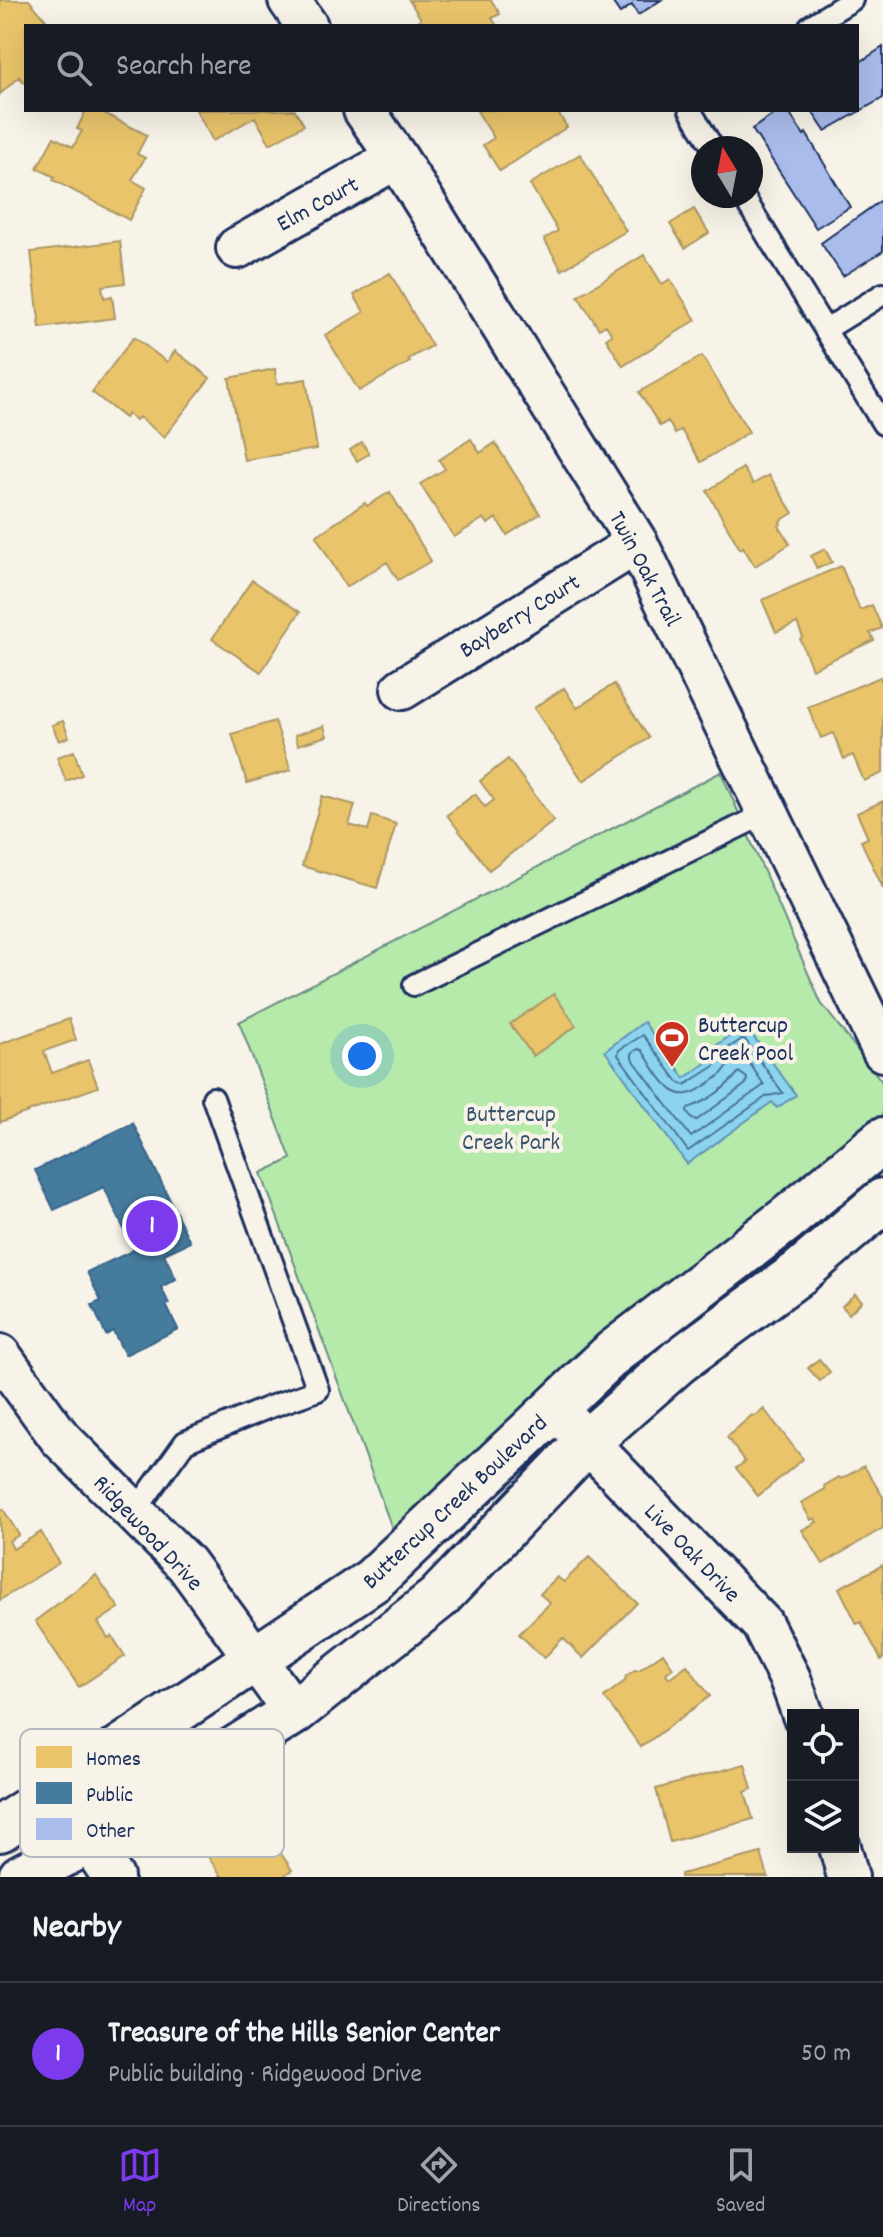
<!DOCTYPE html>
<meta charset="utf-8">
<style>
body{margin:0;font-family:Dekko,sans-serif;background:#20242c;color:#f1f3f6}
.controls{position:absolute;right:24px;bottom:24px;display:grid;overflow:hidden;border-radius:0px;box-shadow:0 8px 32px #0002}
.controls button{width:72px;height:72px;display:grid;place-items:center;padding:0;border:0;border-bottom:2px solid #363941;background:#171b24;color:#f1f3f6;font:40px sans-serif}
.compass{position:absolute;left:691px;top:136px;width:72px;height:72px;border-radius:50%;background:#171b24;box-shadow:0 8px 32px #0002;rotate:350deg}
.you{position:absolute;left:362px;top:1056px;width:28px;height:28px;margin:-20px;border:6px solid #fff;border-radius:50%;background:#1a73e8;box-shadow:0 0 0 12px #1a73e833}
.badge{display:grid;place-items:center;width:52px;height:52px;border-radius:50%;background:#7c3aed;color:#fff;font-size:26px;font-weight:700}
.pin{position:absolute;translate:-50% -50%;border:4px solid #fff;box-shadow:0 2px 8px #0006}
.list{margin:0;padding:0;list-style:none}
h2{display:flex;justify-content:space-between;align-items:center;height:104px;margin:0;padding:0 32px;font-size:34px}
h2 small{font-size:26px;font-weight:400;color:#9ea1a6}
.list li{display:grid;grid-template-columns:52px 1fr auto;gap:24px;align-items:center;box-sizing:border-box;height:144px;padding:0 32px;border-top:2px solid #363941}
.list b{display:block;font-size:30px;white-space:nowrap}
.list p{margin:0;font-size:26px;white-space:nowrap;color:#9ea1a6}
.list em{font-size:26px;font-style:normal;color:#9ea1a6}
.icon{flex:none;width:44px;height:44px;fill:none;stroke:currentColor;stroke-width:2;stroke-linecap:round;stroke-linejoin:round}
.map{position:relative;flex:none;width:883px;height:1877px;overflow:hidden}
.search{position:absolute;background:#171b24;box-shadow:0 8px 32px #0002;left:24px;right:24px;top:24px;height:88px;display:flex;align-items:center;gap:20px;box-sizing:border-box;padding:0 28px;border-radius:0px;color:#9ea1a6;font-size:30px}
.sheet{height:248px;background:#171b24}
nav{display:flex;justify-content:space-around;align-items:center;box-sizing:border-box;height:112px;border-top:2px solid #363941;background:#171b24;font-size:22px;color:#9ea1a6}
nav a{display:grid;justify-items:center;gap:4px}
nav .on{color:#7c3aed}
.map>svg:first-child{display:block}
.green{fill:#b5eaab;stroke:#688c84;stroke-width:2}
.water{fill:#8cd4ee;stroke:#5f92b4;stroke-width:2}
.homes{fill:#e9c46a;stroke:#ab9766;stroke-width:2}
.public{fill:#457b9d;stroke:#38648a;stroke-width:2}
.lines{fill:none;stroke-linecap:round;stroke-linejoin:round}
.shore{stroke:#487198;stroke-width:2}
.building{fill:#aabceb;stroke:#1b2f5e;stroke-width:2}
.lane-casing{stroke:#1b2f5e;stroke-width:26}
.street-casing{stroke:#1b2f5e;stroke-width:46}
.secondary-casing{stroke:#1b2f5e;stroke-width:50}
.lane{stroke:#f7f3e8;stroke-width:20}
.street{stroke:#f7f3e8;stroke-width:40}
.secondary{stroke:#f7f3e8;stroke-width:44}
.labels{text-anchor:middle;stroke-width:8;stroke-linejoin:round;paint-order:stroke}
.street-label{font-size:24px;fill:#1b2f5e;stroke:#f7f3e8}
.poi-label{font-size:24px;fill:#1b2f5e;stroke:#f7f3e8;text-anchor:start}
.park-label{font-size:24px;fill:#3a546d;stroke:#f7f3e8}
.key{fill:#f7f3e8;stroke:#b5b8bf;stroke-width:2}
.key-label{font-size:22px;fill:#1b2f5e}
</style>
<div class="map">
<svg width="883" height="1877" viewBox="0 0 883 1877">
<rect width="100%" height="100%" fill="#f7f3e8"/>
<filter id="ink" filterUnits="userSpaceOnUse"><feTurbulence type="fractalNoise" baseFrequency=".0125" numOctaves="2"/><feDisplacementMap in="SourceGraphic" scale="16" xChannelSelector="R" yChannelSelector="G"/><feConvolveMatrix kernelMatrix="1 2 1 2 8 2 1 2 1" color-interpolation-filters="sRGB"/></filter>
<g filter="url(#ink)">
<path class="green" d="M 721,772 L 821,1003 L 883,1083 L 883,1114 L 829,1164 L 575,1355 L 396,1539 L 261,1173 L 291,1159 L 239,1022 Z"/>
<path class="water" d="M 644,1022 L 685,1078 L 711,1059 L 707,1052 L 745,1025 L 796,1095 L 777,1108 L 772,1102 L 687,1164 L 605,1051 Z"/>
<path class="homes" d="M 0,0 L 29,0 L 51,26 L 26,26 L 26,84 L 19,77 L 0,94 Z
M 409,0 L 491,0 L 500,14 L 492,18 L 497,26 L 410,26 L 421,19 Z
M 86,110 L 98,110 L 147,135 L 137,154 L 145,158 L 132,180 L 146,188 L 129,220 L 53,180 L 55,177 L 37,168 L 54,137 L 73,147 L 82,131 L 77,129 Z
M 196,110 L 295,110 L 304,125 L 270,144 L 255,117 L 213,141 Z
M 480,110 L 556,110 L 567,127 L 500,171 L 483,145 L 494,138 L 477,111 Z
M 580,154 L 626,231 L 562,270 L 544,239 L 558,231 L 530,184 Z
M 694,209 L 709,233 L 685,248 L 670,224 Z
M 120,241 L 125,283 L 102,286 L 104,298 L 112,296 L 115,318 L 40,328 L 31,252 Z
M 644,255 L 662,284 L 670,279 L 696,320 L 623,366 L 606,339 L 612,335 L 606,325 L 599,329 L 578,296 Z
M 390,273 L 432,346 L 408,359 L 410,362 L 359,391 L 325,335 L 364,312 L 354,295 Z
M 134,337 L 167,362 L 175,351 L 210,378 L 164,437 L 139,417 L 136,420 L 128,414 L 125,418 L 92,392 Z
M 702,356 L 749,432 L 701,462 L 681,430 L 675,434 L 668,421 L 660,426 L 639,392 Z
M 275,369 L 277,384 L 306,379 L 317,449 L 244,460 L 229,378 Z
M 471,439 L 480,453 L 495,443 L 540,514 L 507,535 L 496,518 L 488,524 L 484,518 L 454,537 L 420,484 L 445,469 L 439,460 Z
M 362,442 L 369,454 L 357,461 L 350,450 Z
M 743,468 L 753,484 L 769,475 L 793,513 L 780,521 L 781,524 L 779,526 L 790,544 L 755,566 L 743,547 L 740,549 L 707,491 Z
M 390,492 L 431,561 L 398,580 L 387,562 L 346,587 L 316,536 L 365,503 L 367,506 Z
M 825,549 L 832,562 L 817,569 L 811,556 Z
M 841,566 L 860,610 L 872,605 L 882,628 L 870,633 L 874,640 L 812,669 L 800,639 L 803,637 L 797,623 L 776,632 L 762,600 Z
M 252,580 L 300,612 L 261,672 L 212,639 Z
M 880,677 L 883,684 L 883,773 L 864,781 L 853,755 L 844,759 L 833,733 L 821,738 L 808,707 Z
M 614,684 L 649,738 L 583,781 L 534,708 L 564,688 L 577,708 Z
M 63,721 L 69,737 L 59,741 L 52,725 Z
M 275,721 L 291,770 L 247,783 L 232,734 Z
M 324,726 L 327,736 L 298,745 L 295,735 Z
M 74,751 L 82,775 L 66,781 L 57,757 Z
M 508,759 L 554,821 L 489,870 L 447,815 L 475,794 L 485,807 L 494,800 L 480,781 Z
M 322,796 L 355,805 L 349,825 L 368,830 L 372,816 L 396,824 L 377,888 L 302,866 Z
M 883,801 L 883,888 L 861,841 L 868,838 L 857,813 Z
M 554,994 L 576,1026 L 533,1056 L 510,1024 Z
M 69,1019 L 76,1040 L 44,1051 L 52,1073 L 88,1060 L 98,1087 L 0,1122 L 0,1044 Z
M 855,1294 L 862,1301 L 849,1314 L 842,1306 Z
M 819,1359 L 830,1372 L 820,1381 L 808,1368 Z
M 764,1409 L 803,1459 L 758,1496 L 736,1468 L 745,1462 L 727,1437 L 752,1415 L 754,1417 Z
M 864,1466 L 883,1497 L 883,1528 L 823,1564 L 802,1530 L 817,1522 L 815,1518 L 811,1520 L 801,1503 L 825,1489 L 824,1486 L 839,1477 L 841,1479 Z
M 3,1509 L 19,1535 L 9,1541 L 13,1549 L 41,1532 L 59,1563 L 0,1600 L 0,1511 Z
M 589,1557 L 637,1603 L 583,1658 L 563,1638 L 544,1658 L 519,1634 L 550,1603 L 540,1594 L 557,1577 L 564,1582 Z
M 883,1565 L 883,1659 L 881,1660 L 861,1622 L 857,1624 L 839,1588 Z
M 96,1575 L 119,1608 L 98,1622 L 108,1638 L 112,1636 L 125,1656 L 79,1687 L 35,1621 Z
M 663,1653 L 673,1668 L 666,1673 L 669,1678 L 687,1665 L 710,1696 L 641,1747 L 604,1697 L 625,1681 L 626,1676 L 635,1670 L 639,1670 Z
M 745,1764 L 752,1789 L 745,1792 L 753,1819 L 670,1842 L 656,1789 Z
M 258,1803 L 275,1828 L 268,1834 L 292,1870 L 282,1877 L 219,1877 L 221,1875 L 198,1843 Z
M 761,1853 L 768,1877 L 681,1877 L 681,1874 Z"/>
<path class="public" d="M 133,1123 L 190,1242 L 164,1254 L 176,1279 L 161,1287 L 169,1304 L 166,1305 L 178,1329 L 125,1355 L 113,1331 L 106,1335 L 92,1305 L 101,1301 L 87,1272 L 134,1250 L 104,1187 L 54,1210 L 35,1170 Z"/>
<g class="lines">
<path class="shore" d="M 643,1035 L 678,1082 L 685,1085 L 715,1066 L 720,1053 L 744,1038 L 783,1093 L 767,1096 L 688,1151 L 618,1055 L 619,1050 Z
M 638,1049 L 642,1050 C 658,1073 672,1110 703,1087 C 710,1082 719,1078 724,1071 C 732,1062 727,1059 740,1052 L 743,1053 L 764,1085 L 691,1137 L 632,1058 L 632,1053 Z
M 739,1072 L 747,1078 L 746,1084 L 697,1120 L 692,1119 L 687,1112 L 688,1108 C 707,1102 726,1088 739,1072 Z"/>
</g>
<path class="building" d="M 611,0 L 661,0 L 638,15 L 632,5 L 620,13 Z
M 883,47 L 883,98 L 825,131 L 811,110 L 857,110 L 857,64 Z
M 780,110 L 787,110 L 804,135 L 806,133 L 850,207 L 816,228 L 752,129 Z
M 883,199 L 883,251 L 843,276 L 821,243 Z"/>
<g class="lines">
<defs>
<path id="lane" d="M 810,26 L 852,0
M 690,110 L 713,148
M 743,196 L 883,424
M 825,330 L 883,294
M 414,985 L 769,812
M 134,1513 L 185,1442 L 267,1408 L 318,1390 L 213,1098"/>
<path id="street" d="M 289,0 L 307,26
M 364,110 L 397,158 L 637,543 L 883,1051
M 237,248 L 397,158
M 402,689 L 637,543
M 0,1355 L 60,1438 L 186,1564 L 294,1712
M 554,1407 L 762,1624 L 790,1679 L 803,1715
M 89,1841 L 113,1877
M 840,1847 L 848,1877"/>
<path id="secondary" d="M 0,1829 L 373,1580 L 614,1352 L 788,1218 L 883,1140
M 21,1877 L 89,1841 L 294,1712 L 438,1598 L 587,1442 L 679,1361 L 800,1272 L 883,1201"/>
</defs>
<use href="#lane" class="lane-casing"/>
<use href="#street" class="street-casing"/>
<use href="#secondary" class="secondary-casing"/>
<use href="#lane" class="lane"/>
<use href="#street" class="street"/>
<use href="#secondary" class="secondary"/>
</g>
</g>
<defs>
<symbol id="stadium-pin" viewBox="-11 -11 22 30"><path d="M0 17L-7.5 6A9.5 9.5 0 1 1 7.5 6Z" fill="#c8321e" stroke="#f7f3e8"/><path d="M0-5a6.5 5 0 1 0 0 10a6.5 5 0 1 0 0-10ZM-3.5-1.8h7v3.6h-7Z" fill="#fff"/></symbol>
</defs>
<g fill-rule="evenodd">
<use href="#stadium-pin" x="652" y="1018" width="40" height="54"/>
</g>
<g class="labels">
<g class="street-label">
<text transform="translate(317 203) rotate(-29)" y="8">Elm Court</text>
<text transform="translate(646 568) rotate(62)" y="8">Twin Oak Trail</text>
<text transform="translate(519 615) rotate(-32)" y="8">Bayberry Court</text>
<text transform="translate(454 1501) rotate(-43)" y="8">Buttercup Creek Boulevard</text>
<text transform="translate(149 1532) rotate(47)" y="8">Ridgewood Drive</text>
<text transform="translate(693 1552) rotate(46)" y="8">Live Oak Drive</text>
</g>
<g class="poi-label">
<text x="698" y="1032">Buttercup<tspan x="698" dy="28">Creek Pool</tspan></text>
</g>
<g class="park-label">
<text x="511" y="1121">Buttercup<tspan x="511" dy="28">Creek Park</tspan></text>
</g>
</g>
<rect x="20" y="1729" width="264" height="128" rx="12" class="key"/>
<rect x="36" y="1746" width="36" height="22" fill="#e9c46a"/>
<rect x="36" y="1782" width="36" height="22" fill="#457b9d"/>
<rect x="36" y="1818" width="36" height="22" fill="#aabceb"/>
<g class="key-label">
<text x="86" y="1765">Homes</text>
<text x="86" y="1801">Public</text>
<text x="86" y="1837">Other</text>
</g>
</svg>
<div class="controls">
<button><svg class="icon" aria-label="locate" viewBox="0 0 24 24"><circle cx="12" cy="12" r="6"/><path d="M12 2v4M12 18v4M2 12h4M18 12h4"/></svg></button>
<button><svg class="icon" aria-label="layers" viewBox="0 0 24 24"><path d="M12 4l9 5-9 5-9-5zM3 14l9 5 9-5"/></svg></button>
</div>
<svg class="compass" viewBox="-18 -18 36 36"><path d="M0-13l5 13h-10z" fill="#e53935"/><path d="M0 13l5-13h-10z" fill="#9ea1a6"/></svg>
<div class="you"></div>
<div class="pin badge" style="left:152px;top:1226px">1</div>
<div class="search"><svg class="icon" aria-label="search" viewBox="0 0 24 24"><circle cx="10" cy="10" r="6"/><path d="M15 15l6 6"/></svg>Search here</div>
</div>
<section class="sheet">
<h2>Nearby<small></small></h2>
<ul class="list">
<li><span class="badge">1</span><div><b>Treasure of the Hills Senior Center</b><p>Public building · Ridgewood Drive</p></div><em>50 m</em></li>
</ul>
</section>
<nav>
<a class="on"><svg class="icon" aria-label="map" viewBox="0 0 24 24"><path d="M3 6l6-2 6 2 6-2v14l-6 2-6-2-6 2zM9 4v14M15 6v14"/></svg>Map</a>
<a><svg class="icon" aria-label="directions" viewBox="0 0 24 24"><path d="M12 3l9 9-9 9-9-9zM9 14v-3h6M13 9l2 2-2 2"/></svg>Directions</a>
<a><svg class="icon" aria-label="saved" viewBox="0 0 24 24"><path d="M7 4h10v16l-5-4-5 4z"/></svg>Saved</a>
</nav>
